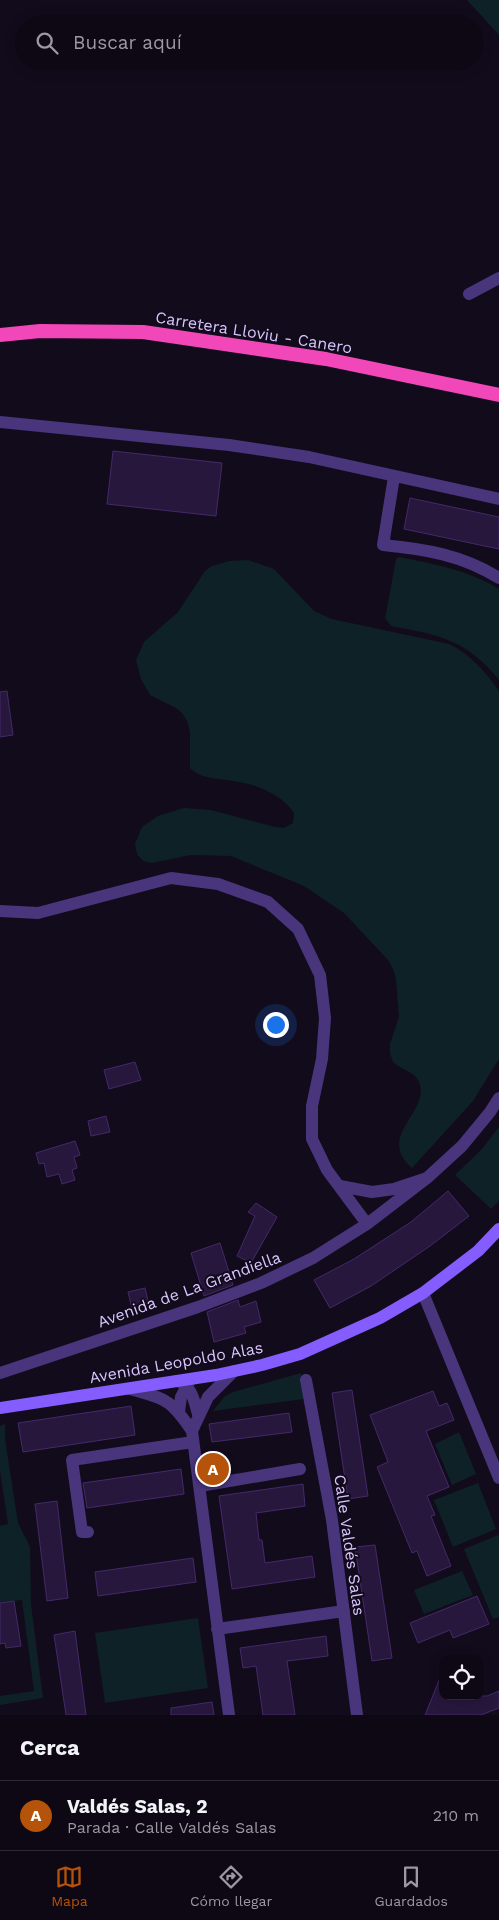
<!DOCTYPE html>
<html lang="es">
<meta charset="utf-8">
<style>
body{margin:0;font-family:"Work Sans",sans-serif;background:#17111e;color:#f1f3f6}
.controls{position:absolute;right:15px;bottom:15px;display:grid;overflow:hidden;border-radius:10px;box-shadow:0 2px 12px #0003}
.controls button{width:45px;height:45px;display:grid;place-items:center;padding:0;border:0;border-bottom:1px solid #2e2934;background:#0e0815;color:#f1f3f6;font:25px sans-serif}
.you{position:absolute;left:275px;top:1024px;width:18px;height:18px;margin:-12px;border:4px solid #fff;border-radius:50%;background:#1a73e8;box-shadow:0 0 0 8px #1a73e833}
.badge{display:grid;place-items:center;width:32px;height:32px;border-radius:50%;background:#b45309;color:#fff;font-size:16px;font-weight:700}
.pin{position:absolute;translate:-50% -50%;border:2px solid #fff;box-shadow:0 1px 5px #0006}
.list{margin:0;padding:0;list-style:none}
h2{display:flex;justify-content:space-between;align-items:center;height:65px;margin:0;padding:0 20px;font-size:21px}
h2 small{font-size:16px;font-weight:400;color:#9b9aa0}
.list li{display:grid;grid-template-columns:32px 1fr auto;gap:15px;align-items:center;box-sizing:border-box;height:70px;padding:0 20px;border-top:1px solid #2e2934}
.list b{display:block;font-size:19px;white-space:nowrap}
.list p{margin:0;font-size:16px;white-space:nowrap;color:#9b9aa0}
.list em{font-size:16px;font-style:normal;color:#9b9aa0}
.icon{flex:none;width:28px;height:28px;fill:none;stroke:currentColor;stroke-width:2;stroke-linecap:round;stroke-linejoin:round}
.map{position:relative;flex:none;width:499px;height:1715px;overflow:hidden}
.search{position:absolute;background:#0e0815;box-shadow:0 2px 12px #0003;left:15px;right:15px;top:15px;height:55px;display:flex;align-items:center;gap:12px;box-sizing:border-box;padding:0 18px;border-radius:28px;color:#9b9aa0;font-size:19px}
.sheet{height:135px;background:#0e0815}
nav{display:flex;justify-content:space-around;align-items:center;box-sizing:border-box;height:70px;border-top:1px solid #2e2934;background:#0e0815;font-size:14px;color:#9b9aa0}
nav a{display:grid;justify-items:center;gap:2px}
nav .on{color:#b45309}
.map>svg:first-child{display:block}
.green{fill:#0e2126}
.building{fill:#27173d;stroke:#442969}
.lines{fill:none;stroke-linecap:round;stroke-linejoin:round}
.minor{stroke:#48357b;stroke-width:12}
.secondary{stroke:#855dff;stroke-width:12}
.trunk{stroke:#f247b8;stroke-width:14}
.labels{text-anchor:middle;stroke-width:4;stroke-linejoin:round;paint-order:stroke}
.street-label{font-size:16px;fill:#d9c6ff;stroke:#120b1c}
</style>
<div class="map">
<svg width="499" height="1715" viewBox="0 0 499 1715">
<rect width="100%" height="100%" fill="#120b1c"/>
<path class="green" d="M 467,0 L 499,0 L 499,35 Z
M 399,557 C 434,564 468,570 499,589 L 499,680 C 467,640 440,635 391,626 L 385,618 L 386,614 L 396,559 Z
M 248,560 L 274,569 L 314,611 L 332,619 L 449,644 C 470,654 486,672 499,691 L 499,1059 L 473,1101 L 412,1168 C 374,1135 434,1111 418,1080 C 413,1071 400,1069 393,1062 L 390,1053 L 390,1044 L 399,1017 L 396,979 L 393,969 L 388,960 L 344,913 L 304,886 L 231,856 L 191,855 L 152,863 L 143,861 L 137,854 L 135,844 L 142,827 L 158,816 L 184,808 L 211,810 L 275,827 L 284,828 L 293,823 L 294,813 C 279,791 252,783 226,780 C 213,778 200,778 190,768 L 190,733 L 188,723 L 183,714 L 176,708 L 150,695 L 141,679 L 136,660 L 144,642 L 178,612 L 205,571 L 212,566 L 229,561 Z
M 499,1127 L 499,1201 L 491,1209 L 455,1175 L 481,1150 Z
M 301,1373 L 304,1399 L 213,1411 L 225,1396 L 233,1392 Z
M 5,1424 L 5,1439 L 18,1523 L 30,1547 L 31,1604 L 43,1698 L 0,1705 L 0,1696 L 34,1691 L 22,1600 L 0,1602 L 0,1526 L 8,1524 L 0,1471 L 0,1426 Z
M 459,1432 L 476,1474 L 452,1485 L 435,1444 Z
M 478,1483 L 496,1529 L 453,1547 L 434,1500 Z
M 498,1535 L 499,1538 L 499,1617 L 493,1619 L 464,1549 Z
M 462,1571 L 473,1595 L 424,1614 L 414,1590 Z
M 198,1618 L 208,1688 L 105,1703 L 95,1633 Z"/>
<path class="building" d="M 113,451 L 222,463 L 216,516 L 107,504 Z
M 410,498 L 499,517 L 499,549 L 404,529 Z
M 7,691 L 13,735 L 0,737 L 0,692 Z
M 135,1062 L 141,1080 L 109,1089 L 104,1070 Z
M 106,1116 L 110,1132 L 91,1136 L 88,1121 Z
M 75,1141 L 80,1155 L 74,1157 L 77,1168 L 72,1170 L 75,1180 L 62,1184 L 59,1174 L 47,1177 L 44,1163 L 39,1164 L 36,1153 Z
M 448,1191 L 469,1216 L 430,1246 L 371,1286 L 330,1308 L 314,1280 L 354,1259 L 411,1222 Z
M 256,1203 L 277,1217 L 251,1263 L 237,1256 L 255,1216 L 248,1212 Z
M 220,1243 L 233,1285 L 204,1296 L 191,1253 Z
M 145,1288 L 149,1305 L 132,1309 L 128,1292 Z
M 238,1300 L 240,1307 L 256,1301 L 261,1322 L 244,1327 L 246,1333 L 214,1342 L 207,1312 Z
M 352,1390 L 368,1496 L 348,1499 L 332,1393 Z
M 433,1391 L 439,1406 L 447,1403 L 454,1420 L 426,1431 L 449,1487 L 427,1496 L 435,1515 L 431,1516 L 451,1566 L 427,1576 L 417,1551 L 412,1553 L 377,1467 L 388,1462 L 370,1415 Z
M 131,1406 L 135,1435 L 23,1452 L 18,1423 Z
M 289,1413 L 292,1432 L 212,1442 L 209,1424 Z
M 181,1469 L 184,1494 L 87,1508 L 83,1483 Z
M 303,1484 L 305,1506 L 256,1513 L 259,1540 L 262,1540 L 265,1563 L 312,1556 L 315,1577 L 232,1589 L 219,1496 Z
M 57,1501 L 68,1598 L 47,1601 L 35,1504 Z
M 375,1545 L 392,1658 L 372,1661 L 355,1547 Z
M 193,1558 L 196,1582 L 98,1596 L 95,1572 Z
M 477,1596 L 489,1624 L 453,1638 L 450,1630 L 418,1643 L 410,1623 Z
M 14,1601 L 21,1646 L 6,1648 L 5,1643 L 0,1644 L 0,1603 Z
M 75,1631 L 86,1715 L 66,1715 L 54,1635 Z
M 326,1636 L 328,1656 L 287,1661 L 295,1715 L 263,1715 L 256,1666 L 243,1668 L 240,1648 Z
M 442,1673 L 443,1696 L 487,1696 L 499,1691 L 499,1708 L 481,1715 L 425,1715 Z
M 212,1702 L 214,1715 L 171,1715 L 171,1708 Z"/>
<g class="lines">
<path class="minor" d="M 469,294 L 499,278
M 0,422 L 229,445 L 309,457 L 499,499
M 394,477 L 383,545 C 425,549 462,555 499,578
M 0,911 L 38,913 L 171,878 L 218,884 L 268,902 L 298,929 L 320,975 L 325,1018 L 322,1059 L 312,1106 L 312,1139 L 327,1170 L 367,1224
M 340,1186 L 372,1192 L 394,1189 L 427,1178 L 462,1146 L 490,1112 L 499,1098
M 423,1293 L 499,1478
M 0,1373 L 198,1307 L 261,1283 L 313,1258 L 367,1224 L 427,1178
M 306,1380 L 332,1520 L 357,1715
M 177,1381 C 192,1385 194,1401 198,1414
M 130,1389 C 165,1399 170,1398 192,1431
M 179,1412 L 181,1397 L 190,1380
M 200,1486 L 300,1469
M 88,1532 L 82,1532 L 72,1460 L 193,1442
M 217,1629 L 344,1611
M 229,1715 L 192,1431 L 208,1397 L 234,1371"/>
<path class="secondary" d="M 0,1408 L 216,1375 L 262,1365 L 300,1354 L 380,1318 L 423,1293 L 478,1251 L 499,1229"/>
<path class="trunk" d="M 0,335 L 40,331 L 143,332 L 326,359 L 499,395"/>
</g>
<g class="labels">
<g class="street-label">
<text transform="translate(254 332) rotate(9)" y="6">Carretera Lloviu - Canero</text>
<text transform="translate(189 1289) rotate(-20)" y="6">Avenida de La Grandiella</text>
<text transform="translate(176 1362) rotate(-10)" y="6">Avenida Leopoldo Alas</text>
<text transform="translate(350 1545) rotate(82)" y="6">Calle Valdés Salas</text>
</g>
</g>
</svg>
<div class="controls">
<button><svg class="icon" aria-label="locate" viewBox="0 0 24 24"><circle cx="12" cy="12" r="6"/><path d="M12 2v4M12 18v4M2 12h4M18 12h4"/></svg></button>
</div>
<div class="you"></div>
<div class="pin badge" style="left:213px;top:1469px">A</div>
<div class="search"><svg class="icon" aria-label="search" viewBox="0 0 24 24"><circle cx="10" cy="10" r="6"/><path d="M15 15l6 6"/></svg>Buscar aquí</div>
</div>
<section class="sheet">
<h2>Cerca<small></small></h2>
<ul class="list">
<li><span class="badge">A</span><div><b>Valdés Salas, 2</b><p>Parada · Calle Valdés Salas</p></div><em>210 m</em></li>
</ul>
</section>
<nav>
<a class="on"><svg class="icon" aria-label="map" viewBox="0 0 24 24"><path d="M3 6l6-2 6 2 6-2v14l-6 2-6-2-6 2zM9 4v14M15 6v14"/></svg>Mapa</a>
<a><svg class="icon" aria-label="directions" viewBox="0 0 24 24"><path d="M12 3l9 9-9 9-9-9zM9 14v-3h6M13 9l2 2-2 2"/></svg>Cómo llegar</a>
<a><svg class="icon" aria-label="saved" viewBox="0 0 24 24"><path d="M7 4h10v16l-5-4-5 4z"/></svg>Guardados</a>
</nav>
